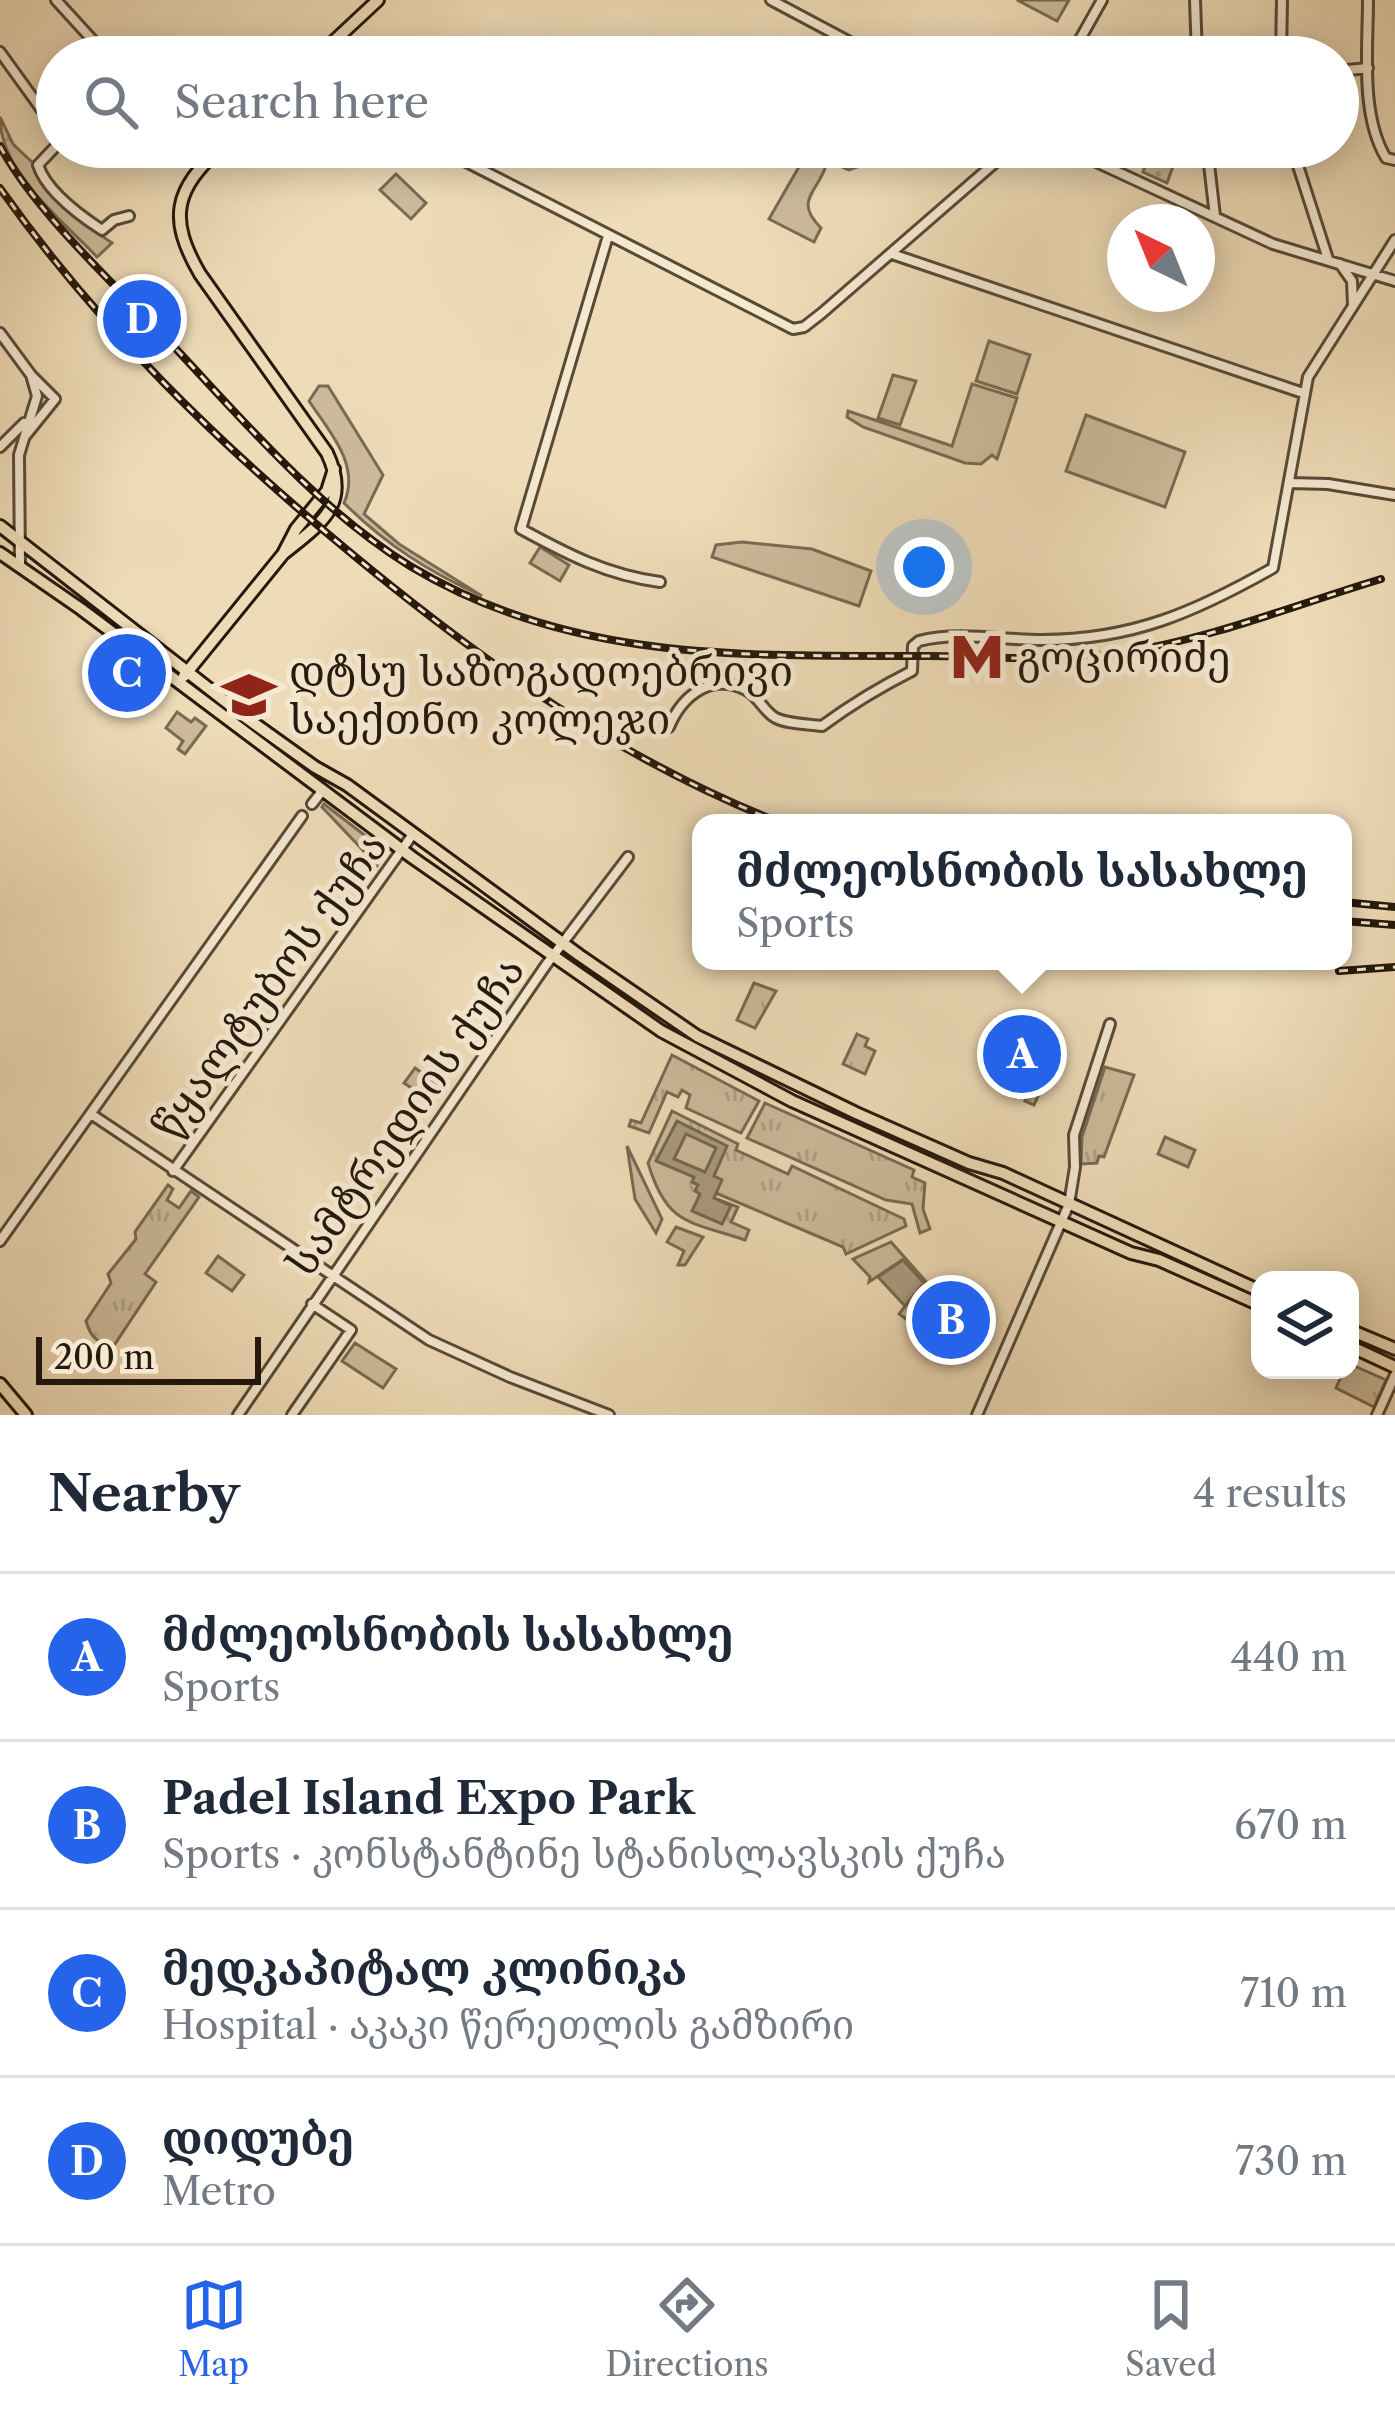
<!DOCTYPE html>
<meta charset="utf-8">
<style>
body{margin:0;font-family:"Libre Caslon Text","Noto Serif Georgian",serif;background:#f2f2f3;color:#1f2937}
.controls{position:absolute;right:36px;bottom:36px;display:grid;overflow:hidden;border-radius:24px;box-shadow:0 6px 30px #0003}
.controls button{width:108px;height:108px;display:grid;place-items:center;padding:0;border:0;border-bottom:3px solid #e0e1e3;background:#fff;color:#1f2937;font:60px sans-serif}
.compass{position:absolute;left:1107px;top:204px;width:108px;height:108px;border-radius:50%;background:#fff;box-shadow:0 6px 30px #0003;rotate:317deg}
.scale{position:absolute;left:36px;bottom:30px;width:225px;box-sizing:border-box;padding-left:12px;border:6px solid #26190c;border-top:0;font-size:33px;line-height:42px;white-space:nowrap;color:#26190c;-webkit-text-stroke:9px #f4e8d0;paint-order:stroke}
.you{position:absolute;left:924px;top:567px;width:42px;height:42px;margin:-30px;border:9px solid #fff;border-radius:50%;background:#1a73e8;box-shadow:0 0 0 18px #1a73e833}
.badge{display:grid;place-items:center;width:78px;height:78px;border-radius:50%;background:#2563eb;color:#fff;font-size:39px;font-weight:700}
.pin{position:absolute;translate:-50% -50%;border:6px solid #fff;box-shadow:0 3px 12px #0006}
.popup{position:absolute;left:692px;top:814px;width:660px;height:156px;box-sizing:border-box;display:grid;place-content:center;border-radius:24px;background:#fff;filter:drop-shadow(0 3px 9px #0005);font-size:39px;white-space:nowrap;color:#747a83}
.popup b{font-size:45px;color:#1f2937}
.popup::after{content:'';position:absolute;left:50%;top:100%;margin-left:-24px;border:24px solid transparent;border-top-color:#fff}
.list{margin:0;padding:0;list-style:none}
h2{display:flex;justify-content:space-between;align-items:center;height:156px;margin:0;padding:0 48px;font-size:51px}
h2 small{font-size:39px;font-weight:400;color:#747a83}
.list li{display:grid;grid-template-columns:78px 1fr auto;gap:36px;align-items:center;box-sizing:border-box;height:168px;padding:0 48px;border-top:3px solid #e0e1e3}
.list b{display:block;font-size:45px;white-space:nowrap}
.list p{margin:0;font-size:39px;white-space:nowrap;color:#747a83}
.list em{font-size:39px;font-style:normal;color:#747a83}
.icon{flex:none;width:66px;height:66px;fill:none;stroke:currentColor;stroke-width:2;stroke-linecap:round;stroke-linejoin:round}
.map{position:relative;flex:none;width:1395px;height:1415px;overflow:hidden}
.search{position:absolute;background:#fff;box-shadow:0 6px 30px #0003;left:36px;right:36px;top:36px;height:132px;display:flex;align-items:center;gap:30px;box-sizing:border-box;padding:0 42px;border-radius:66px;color:#747a83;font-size:45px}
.sheet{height:828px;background:#fff}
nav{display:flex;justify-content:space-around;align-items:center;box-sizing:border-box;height:168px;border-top:3px solid #e0e1e3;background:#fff;font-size:33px;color:#747a83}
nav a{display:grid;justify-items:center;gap:6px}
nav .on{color:#2563eb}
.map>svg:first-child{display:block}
.grass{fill:#ccba9a;stroke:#796a53;stroke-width:3}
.forest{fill:url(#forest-firs);stroke:#796a53;stroke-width:3}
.park{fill:url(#park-tufts);stroke:#796a53;stroke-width:3}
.garden{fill:url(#garden-dots);stroke:#796a53;stroke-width:3}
.water{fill:#aa997d;stroke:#756650;stroke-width:3;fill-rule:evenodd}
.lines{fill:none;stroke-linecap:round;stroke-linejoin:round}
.minor-casing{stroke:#584a37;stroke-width:14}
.major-casing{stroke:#26190c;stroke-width:16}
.minor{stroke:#f4e8d0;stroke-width:8}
.major{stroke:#eedbb7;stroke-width:10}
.rail-casing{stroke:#26190c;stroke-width:8}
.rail{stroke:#f4e8d0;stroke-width:3;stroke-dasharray:9;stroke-linecap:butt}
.labels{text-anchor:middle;stroke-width:10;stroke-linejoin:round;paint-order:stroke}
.poi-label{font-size:42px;fill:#26190c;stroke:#f4e8d0;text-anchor:start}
.street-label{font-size:42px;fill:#26190c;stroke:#f4e8d0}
</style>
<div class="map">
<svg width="1395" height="1415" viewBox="0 0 1395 1415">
<defs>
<pattern id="forest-firs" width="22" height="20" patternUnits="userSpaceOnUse" patternTransform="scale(3)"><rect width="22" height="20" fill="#ccba9a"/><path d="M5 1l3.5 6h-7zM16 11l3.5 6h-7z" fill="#af9f84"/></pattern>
<pattern id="park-tufts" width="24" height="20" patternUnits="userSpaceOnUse" patternTransform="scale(3)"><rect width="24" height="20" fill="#ccba9a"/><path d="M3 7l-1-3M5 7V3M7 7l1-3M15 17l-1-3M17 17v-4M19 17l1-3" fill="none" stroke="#af9f84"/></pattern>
<pattern id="garden-dots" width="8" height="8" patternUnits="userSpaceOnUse" patternTransform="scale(3)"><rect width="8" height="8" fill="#ccba9a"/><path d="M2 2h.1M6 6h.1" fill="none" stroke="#af9f84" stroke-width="1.8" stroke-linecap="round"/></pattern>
</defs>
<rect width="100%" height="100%" fill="#eedbb7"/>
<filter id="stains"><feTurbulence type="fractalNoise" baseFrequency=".00167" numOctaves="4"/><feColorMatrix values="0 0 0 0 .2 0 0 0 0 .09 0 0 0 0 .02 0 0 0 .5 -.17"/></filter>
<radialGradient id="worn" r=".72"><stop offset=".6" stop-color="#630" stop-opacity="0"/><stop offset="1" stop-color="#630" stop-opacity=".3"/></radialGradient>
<path class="grass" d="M 1017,0 L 1069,0 L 1057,21 Z
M 767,147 L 838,147 L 868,163 L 849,170 L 835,164 L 826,166 C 816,194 794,201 821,228 L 814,242 L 769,219 L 800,165 Z
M 396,174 L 426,203 L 411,219 L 380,190 Z
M 989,341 L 1030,355 L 1017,394 L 976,381 Z
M 893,375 L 916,381 L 900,425 L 878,418 Z
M 972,384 L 1017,398 L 997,459 L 992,455 L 981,464 L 965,463 L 863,427 L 847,417 L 848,411 L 952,446 Z
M 319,386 L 328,386 L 383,475 L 364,514 L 399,544 L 482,596 C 429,572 385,544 344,503 C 361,465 329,431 309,401 Z
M 1086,415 L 1185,452 L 1165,507 L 1066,471 Z
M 742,542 L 812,549 L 871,571 L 859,606 L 712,557 L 716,545 Z
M 540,547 L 569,565 L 560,581 L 530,563 Z
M 415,1068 L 441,1086 L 431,1101 L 404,1083 Z
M 1165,1137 L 1195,1150 L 1188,1167 L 1158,1154 Z
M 627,1146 L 662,1219 L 656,1233 L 635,1199 Z
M 676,1227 L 703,1237 L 685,1265 L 678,1265 L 684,1251 L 667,1242 Z
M 891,1242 L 937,1294 L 913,1324 L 899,1314 L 924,1283 L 902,1260 L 869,1282 L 870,1277 L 853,1259 Z
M 218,1256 L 244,1275 L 232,1291 L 206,1273 Z
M 355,1343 L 396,1369 L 383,1388 L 342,1361 Z"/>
<path class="forest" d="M 0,117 L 13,144 L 34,164 L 39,178 L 80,221 L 112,243 L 97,257 C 61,219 0,173 0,117 Z
M 177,712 L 191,722 L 195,718 L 206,726 L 185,754 L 178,749 L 183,741 L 166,728 Z
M 324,804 L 380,847 L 377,865 L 322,807 Z"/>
<path class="park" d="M 754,983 L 776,991 L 755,1028 L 737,1020 Z
M 857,1034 L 868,1039 L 865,1046 L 875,1051 L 865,1074 L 843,1064 Z
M 1053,1040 L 1062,1044 L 1034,1105 L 1025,1101 Z
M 672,1055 L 759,1101 L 741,1133 L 686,1108 L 690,1095 L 682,1090 L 678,1097 L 667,1092 L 649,1133 L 629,1126 L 631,1120 L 641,1123 Z
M 1105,1067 L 1134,1075 L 1104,1157 L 1099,1156 L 1097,1163 L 1081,1164 L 1082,1137 Z
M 765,1103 L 914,1170 L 912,1177 L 925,1183 L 923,1209 L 930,1229 L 920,1233 L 912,1204 L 886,1200 L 747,1138 Z
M 672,1111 L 738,1144 L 736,1150 L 788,1174 L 792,1166 L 904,1219 L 906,1226 L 846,1254 L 843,1247 L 716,1193 L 714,1198 L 738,1207 L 731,1222 L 749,1230 L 745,1240 C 689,1221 667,1226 648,1163 Z
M 168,1185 L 173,1189 L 167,1200 L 179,1208 L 191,1191 L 199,1197 L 145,1274 L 156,1282 L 113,1347 C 97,1343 90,1336 86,1321 L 111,1283 L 108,1274 L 136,1239 L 135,1232 Z
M 1350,1364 L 1386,1380 L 1374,1407 L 1336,1388 L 1344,1370 L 1350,1370 Z"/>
<path class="garden" d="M 1152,147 L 1180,147 L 1167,183 L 1143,172 Z"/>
<path class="water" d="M 677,1121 L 727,1146 L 714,1176 L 722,1180 L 714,1198 L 731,1206 L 722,1224 L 692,1211 L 700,1194 L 695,1191 L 698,1185 L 692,1182 L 694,1177 L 656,1161 ZM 686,1134 L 716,1148 L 705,1172 L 674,1159 Z
M 903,1260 L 924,1283 L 905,1306 L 878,1277 Z"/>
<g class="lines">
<defs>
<path id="minor" d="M 56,0 L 108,57
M 771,0 L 878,57
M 1195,0 L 1197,57
M 1368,0 C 1368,48 1360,115 1386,158 L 1395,160
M 333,42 L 349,57
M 0,52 L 57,131
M 1070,57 L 1102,0
M 1281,57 L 1282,0
M 1338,71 L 1368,68
M 57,145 L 38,165 C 46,190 79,215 102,230 L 114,220 L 129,216
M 192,147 L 205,162
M 437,147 L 793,329 L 804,327 L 822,313 L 1013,147
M 1064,147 L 1273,244 L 1395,281
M 1207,147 L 1215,216
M 1292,147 L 1328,259
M 608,236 L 521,529 C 567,554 607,575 660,582
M 892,254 L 1303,393
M 1340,264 L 1352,281 L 1353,305
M 0,333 L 31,375 L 55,399 L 26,435
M 0,447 L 24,423
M 1290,483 L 1328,484 L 1395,495
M 20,564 L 19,455 L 37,396 L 31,375
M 669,727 C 682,696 711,672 746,690 C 758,696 763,710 774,717 C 785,724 808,724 822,726 C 852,704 880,687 912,671 L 913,646 L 919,641 C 957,631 1003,640 1042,640 C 1132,640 1195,612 1273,568 L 1308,377 L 1395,240
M 312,804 L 323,790
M 91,1114 L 429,1340 L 510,1377 L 609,1415
M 173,1171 L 413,834
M 0,1241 L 302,816
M 238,1415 L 546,965 L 628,857
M 292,1415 L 351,1330 L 312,1304
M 977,1415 L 1069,1204 L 1075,1167 L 1074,1135 L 1110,1024
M 1377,1415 L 1395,1375"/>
<path id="major" d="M 317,57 L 378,0
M 221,147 C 175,190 167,217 200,274 L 327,453 C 351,504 323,522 283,554
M 0,526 L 248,719 L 315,767 L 347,785 L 579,955 L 697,1036 L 856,1113 L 969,1163 L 1003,1173 L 1260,1291
M 0,553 L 81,609 L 413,858 L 661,1031 L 792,1101 L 1131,1253 L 1159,1260 L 1260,1305
M 184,676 L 283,554 L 296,529 L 327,491 L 334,469
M 1350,1330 L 1395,1349
M 1350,1346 L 1395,1367
M 0,1384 L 26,1415"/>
</defs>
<use href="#minor" class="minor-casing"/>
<use href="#major" class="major-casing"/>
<use href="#minor" class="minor"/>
<use href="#major" class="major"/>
<defs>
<path id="rail" d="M 0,146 C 37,215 123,292 178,351 C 249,427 321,511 410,566 C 573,664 746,655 929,656 C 992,656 1057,663 1119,653 C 1208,640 1295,605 1381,579
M 0,188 C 98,327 221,446 352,554 C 484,663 620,760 781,823
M 1343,902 L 1395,907
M 1343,921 L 1395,925
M 1339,971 L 1395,967"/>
</defs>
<use href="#rail" class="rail-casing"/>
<use href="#rail" class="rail"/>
</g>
<defs>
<symbol id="metro-bare" viewBox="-9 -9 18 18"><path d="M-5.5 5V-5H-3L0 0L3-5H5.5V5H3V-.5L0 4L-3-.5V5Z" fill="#8f2418" stroke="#f4e8d0" stroke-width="2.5" paint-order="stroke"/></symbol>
<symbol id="university-bare" viewBox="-9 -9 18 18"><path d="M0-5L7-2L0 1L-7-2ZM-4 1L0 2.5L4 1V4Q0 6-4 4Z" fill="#8f2418" stroke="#f4e8d0" stroke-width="2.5" paint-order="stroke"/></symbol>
</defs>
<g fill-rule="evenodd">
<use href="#metro-bare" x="939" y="619" width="76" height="76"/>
<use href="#university-bare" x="211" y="657" width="76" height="76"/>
</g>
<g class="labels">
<g class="poi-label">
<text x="1017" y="672">გოცირიძე</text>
<text x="289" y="686">დტსუ საზოგადოებრივი<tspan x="289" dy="48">საექთნო კოლეჯი</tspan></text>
</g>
<g class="street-label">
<text transform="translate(269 985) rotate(-54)" y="15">წყალტუბოს ქუჩა</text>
<text transform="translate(405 1116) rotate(-55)" y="15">სამტრედიის ქუჩა</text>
</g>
</g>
<rect width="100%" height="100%" filter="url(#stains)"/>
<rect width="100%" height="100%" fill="url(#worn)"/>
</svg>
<div class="controls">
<button><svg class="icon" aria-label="layers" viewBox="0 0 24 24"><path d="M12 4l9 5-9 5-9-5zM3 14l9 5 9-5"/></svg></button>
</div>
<svg class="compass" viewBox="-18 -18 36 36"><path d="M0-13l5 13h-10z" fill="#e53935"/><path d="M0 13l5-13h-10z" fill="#747a83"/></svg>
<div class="scale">200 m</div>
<div class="you"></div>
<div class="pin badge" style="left:1022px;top:1054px">A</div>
<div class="popup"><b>მძლეოსნობის სასახლე</b>Sports</div>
<div class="pin badge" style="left:951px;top:1320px">B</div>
<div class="pin badge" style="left:127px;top:673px">C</div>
<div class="pin badge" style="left:142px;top:319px">D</div>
<div class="search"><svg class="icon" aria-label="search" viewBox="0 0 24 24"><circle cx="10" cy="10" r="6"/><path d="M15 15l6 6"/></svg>Search here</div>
</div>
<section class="sheet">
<h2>Nearby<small>4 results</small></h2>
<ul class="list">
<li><span class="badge">A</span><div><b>მძლეოსნობის სასახლე</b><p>Sports</p></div><em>440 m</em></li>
<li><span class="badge">B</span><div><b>Padel Island Expo Park</b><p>Sports · კონსტანტინე სტანისლავსკის ქუჩა</p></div><em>670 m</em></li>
<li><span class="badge">C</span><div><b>მედკაპიტალ კლინიკა</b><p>Hospital · აკაკი წერეთლის გამზირი</p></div><em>710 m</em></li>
<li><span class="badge">D</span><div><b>დიდუბე</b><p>Metro</p></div><em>730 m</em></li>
</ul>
</section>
<nav>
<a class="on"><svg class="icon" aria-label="map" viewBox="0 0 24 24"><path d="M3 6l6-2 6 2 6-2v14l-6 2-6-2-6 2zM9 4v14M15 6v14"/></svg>Map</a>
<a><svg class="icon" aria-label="directions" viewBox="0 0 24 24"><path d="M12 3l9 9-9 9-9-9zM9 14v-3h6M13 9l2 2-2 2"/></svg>Directions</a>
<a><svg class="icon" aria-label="saved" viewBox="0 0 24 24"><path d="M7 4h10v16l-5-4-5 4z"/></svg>Saved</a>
</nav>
